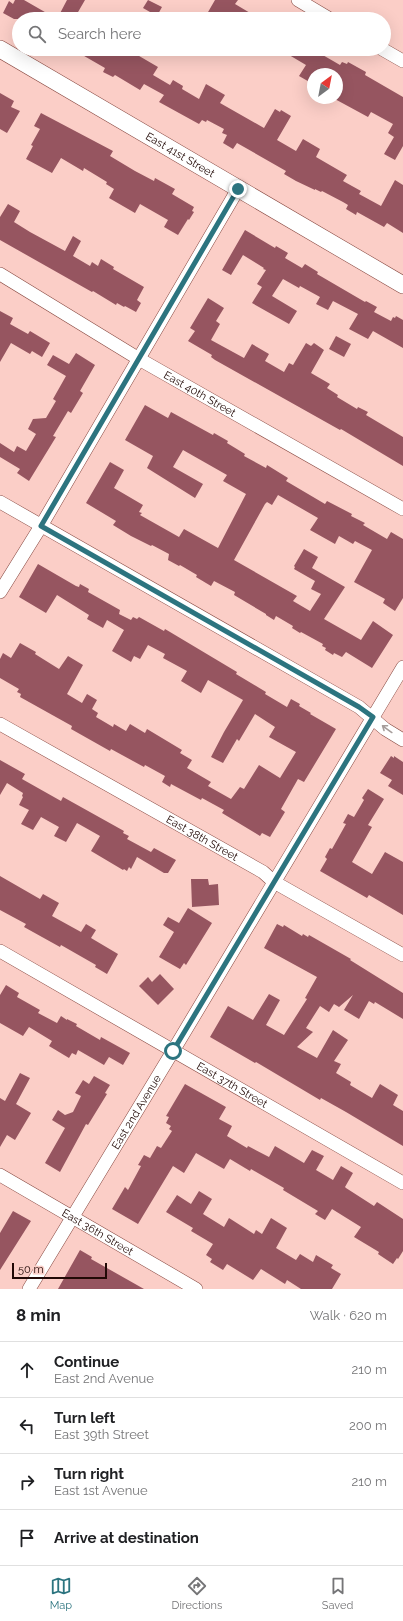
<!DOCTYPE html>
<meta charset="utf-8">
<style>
body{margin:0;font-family:Raleway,sans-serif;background:#f6f6f6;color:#202124}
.compass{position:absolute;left:307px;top:68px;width:36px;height:36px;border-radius:50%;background:#fff;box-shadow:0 4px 16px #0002;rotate:32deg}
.scale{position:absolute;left:12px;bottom:10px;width:95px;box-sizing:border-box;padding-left:4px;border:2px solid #210906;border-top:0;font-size:11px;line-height:14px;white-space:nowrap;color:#210906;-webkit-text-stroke:3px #fbcec7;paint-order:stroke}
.stop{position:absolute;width:12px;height:12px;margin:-9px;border:3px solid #2c747f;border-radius:50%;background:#fff}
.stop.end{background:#2c747f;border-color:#fff;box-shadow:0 1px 4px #0008}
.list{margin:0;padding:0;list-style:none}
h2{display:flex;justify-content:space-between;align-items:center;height:52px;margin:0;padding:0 16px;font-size:17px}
h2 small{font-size:13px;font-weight:400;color:#757577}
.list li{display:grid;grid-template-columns:26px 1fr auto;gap:12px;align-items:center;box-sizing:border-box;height:56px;padding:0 16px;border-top:1px solid #e0e0e0}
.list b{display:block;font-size:15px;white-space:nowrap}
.list p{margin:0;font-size:13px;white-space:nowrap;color:#757577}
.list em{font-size:13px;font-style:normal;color:#757577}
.icon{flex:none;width:22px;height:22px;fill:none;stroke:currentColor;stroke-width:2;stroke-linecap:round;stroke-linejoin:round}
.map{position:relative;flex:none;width:403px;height:1289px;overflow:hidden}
.search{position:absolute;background:#fff;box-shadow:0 4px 16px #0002;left:12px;right:12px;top:12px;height:44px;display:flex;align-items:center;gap:10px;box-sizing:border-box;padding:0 14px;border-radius:22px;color:#757577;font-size:15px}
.sheet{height:276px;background:#fff}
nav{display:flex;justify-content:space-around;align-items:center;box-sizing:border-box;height:56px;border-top:1px solid #e0e0e0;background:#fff;font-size:11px;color:#757577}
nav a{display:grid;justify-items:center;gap:2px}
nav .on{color:#2c747f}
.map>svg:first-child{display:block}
.building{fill:#965560}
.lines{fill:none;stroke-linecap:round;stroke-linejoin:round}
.minor-casing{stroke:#874840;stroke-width:14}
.tertiary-casing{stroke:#874840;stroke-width:18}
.minor{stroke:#fff;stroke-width:13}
.tertiary{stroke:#fff;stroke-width:17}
.oneway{stroke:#a69d9b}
.route{stroke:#2c747f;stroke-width:5}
.labels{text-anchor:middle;stroke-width:3;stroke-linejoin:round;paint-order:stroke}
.street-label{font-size:11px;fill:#210906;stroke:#fbcec7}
</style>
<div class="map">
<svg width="403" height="1289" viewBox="0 0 403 1289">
<rect width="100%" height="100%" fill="#fbcec7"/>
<path class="building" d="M 15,0 L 24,0 L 57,19 L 67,0 L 85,0 L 74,19 L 14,19 L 3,13 L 9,1 L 13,4 Z
M 148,0 L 162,7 L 157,16 L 143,8 Z
M 215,0 L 238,0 L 235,4 L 260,19 L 204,19 Z
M 72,49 L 136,49 L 134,53 L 158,67 L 153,75 L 170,85 L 173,80 L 183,86 L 182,89 L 199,99 L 206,84 L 225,95 L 220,103 L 264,128 L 275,109 L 280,112 L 281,110 L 291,116 L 277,140 L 296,151 L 303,139 L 320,149 L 316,157 L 347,175 L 343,181 L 361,191 L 359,194 L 381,206 L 395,180 L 403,185 L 403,233 L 387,223 L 384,227 L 357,212 L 356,215 L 346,209 L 348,205 L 343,202 L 322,191 L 321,192 L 315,189 L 315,190 L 296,181 L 284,174 L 286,171 L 237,143 L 233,149 L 223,143 L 227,135 L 222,133 L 224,129 L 207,120 L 206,122 L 202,120 L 199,124 L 159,102 L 164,95 L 144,84 L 140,90 L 115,75 L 113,77 L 103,72 L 105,68 Z
M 279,49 L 324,49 L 321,54 L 340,65 L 342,62 L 347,64 L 348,62 L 366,72 L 365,75 L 403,97 L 403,146 L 395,160 L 384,154 L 394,137 L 388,133 L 393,124 L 371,112 L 368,117 L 333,98 L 337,98 L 337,74 L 313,74 L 313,84 L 299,76 L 306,65 Z
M 0,93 L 14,101 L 11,107 L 20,111 L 7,133 L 0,129 Z
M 41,113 L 113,151 L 110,156 L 135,171 L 154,181 L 155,178 L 175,189 L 172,194 L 194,207 L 192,211 L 194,212 L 189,220 L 188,219 L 178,235 L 164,227 L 168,220 L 140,204 L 135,213 L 109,198 L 114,189 L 106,184 L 107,182 L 84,168 L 83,171 L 61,158 L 52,173 L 26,159 L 33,146 L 31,145 L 40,129 L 34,126 Z
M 8,204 L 20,211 L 14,222 L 30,232 L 65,251 L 73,236 L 81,241 L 73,256 L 90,266 L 92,262 L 98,266 L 101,259 L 114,267 L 113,269 L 144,287 L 137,300 L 141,303 L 136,312 L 125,306 L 124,307 L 117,303 L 116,305 L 93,291 L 92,292 L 0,240 L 0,217 Z
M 245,230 L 275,248 L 276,246 L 288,253 L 285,258 L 302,268 L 305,264 L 318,272 L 317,274 L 365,302 L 366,301 L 377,307 L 374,312 L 391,321 L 393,317 L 395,318 L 396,316 L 403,320 L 403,348 L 373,331 L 368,339 L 349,329 L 358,314 L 333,301 L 328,310 L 316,304 L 320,297 L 300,286 L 299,288 L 283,279 L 272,296 L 297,311 L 289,324 L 252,303 L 262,287 L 257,284 L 266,270 L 263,269 L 264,268 L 243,255 L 231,275 L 222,270 Z
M 208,298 L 224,308 L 216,321 L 220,324 L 211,340 L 244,358 L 252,344 L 269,354 L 265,361 L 284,372 L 289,363 L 293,365 L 306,343 L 311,346 L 314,343 L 324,350 L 311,373 L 330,384 L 327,388 L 338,395 L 337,397 L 357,409 L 358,407 L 368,412 L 366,415 L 403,437 L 403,466 L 341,429 L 340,430 L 215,360 L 211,357 L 212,355 L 188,341 L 195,331 L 190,328 Z
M 0,311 L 13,318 L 10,324 L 28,334 L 30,331 L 50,343 L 42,357 L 32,351 L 30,354 L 11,343 L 0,362 Z
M 336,336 L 351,344 L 344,357 L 329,349 Z
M 76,353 L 95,365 L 80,391 L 83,393 L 71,413 L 68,411 L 53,436 L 56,437 L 29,481 L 17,473 L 20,469 L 0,457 L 0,443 L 14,452 L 17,446 L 26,451 L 36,434 L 28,429 L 33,419 L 46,418 L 56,401 L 53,399 L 66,376 L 47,365 L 53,355 L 69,364 Z
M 145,405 L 168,418 L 171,412 L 213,435 L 214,433 L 228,441 L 227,443 L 245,454 L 244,456 L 266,468 L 267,465 L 288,478 L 286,481 L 325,504 L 327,501 L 352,514 L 351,516 L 365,523 L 363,525 L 387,539 L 391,532 L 403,539 L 403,598 L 395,611 L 383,603 L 385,599 L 354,582 L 372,550 L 355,541 L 353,544 L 339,536 L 335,544 L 310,530 L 318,518 L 278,495 L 272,505 L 267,502 L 265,504 L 234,560 L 297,596 L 293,601 L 310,611 L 321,594 L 311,589 L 315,581 L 294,569 L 295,567 L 294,566 L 304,549 L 318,557 L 312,568 L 345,587 L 324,619 L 361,640 L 373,621 L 393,635 L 372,668 L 346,652 L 342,657 L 334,653 L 333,655 L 325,650 L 326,648 L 322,646 L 323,644 L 301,632 L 300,633 L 292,628 L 293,626 L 276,616 L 274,620 L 266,615 L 266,614 L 234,595 L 235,592 L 214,581 L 211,586 L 196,577 L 197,575 L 180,565 L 179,566 L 168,560 L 169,554 L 152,545 L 151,546 L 131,536 L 113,525 L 116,521 L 86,503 L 110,462 L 124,470 L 114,488 L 143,505 L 139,512 L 142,513 L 140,515 L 179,537 L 184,529 L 218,548 L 246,494 L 223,481 L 227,475 L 183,450 L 173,467 L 203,484 L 195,498 L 147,468 L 153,456 L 125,440 Z
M 38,564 L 76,586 L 79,587 L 80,584 L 89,589 L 88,592 L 120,610 L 119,614 L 131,620 L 133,617 L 137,619 L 139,617 L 164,631 L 165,629 L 237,672 L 236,674 L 266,692 L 265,694 L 287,707 L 291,699 L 300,704 L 299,706 L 311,713 L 310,714 L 336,729 L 304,782 L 298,779 L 281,809 L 285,812 L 270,837 L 262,833 L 260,836 L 222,813 L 224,810 L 202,798 L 201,800 L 171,784 L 170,787 L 162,782 L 165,776 L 145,765 L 144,767 L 111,749 L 110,751 L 71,729 L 72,726 L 20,697 L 21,694 L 17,692 L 19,689 L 0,678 L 0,659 L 3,653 L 11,658 L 20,643 L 36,652 L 35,654 L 59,669 L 68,656 L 83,665 L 67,694 L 82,703 L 87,694 L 97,700 L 92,709 L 98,713 L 96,717 L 113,727 L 114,724 L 126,731 L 130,724 L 145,733 L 147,729 L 182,750 L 180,753 L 192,760 L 187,768 L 211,782 L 208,786 L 231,799 L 240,787 L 244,789 L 259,765 L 280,778 L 296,752 L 269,737 L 275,727 L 255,714 L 239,741 L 237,739 L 223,763 L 211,757 L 224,732 L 243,700 L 208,680 L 201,693 L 181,681 L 187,671 L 163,658 L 165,654 L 148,645 L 140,659 L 134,656 L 131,662 L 112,651 L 124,630 L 107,620 L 103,628 L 87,619 L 89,615 L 57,595 L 46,613 L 19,597 Z
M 391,756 L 394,758 L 394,756 L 403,762 L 403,795 L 388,786 L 392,780 L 380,773 Z
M 0,760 L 25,774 L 22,779 L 61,801 L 63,797 L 124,831 L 123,833 L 129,836 L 127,839 L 151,852 L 154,848 L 176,860 L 168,873 L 164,873 L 137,857 L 131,869 L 129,867 L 127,871 L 124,869 L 123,870 L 91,851 L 100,836 L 77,823 L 66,842 L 54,836 L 59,827 L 41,817 L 33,830 L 21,824 L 29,810 L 19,805 L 23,797 L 22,796 L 23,793 L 7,783 L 0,795 Z
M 368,789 L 384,799 L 368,825 L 372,827 L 352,862 L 372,874 L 385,852 L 403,862 L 403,915 L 369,895 L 367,898 L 320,871 L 327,859 L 325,857 L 330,848 L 332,849 L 346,824 L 343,823 L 348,814 L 354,817 L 364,800 L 362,798 Z
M 0,876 L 40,899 L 43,894 L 59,903 L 52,916 L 81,932 L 86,924 L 96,930 L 91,938 L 118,954 L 107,974 L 95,967 L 96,965 L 61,945 L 60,947 L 24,927 L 26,924 L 0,910 Z
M 191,879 L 208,879 L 209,885 L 218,884 L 219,905 L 192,907 Z
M 188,908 L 212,923 L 186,965 L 184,963 L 180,969 L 159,957 L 174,932 L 163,925 L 168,917 L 179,923 Z
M 277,924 L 283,927 L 284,925 L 302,936 L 303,934 L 308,937 L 309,935 L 351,959 L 350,960 L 403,993 L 403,1019 L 375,1002 L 374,1004 L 369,1001 L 359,1019 L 344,1010 L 353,995 L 339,1007 L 334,1004 L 329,1012 L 320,1006 L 306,1028 L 313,1032 L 297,1047 L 317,1058 L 333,1030 L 348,1040 L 334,1061 L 341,1064 L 336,1073 L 351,1082 L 350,1085 L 372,1098 L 380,1084 L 398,1095 L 393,1105 L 403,1111 L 403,1146 L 346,1112 L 321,1098 L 320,1100 L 256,1062 L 255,1063 L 210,1037 L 228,1006 L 253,1020 L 269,994 L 280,1000 L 266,1025 L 284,1035 L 307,999 L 305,998 L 317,977 L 264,948 Z
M 160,974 L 174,989 L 158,1005 L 139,986 L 148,977 L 152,982 Z
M 6,985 L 19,993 L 17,997 L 40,1010 L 38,1013 L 57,1023 L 61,1016 L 67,1020 L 67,1019 L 77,1024 L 76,1026 L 100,1040 L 101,1037 L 130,1053 L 123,1065 L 109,1057 L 104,1065 L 78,1050 L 76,1055 L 72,1053 L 69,1058 L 49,1046 L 52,1041 L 29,1027 L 23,1036 L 0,1023 L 0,995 Z
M 20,1073 L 30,1078 L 16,1104 L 31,1113 L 15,1140 L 7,1135 L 0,1147 L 0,1098 L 5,1101 Z
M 94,1076 L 110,1085 L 105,1093 L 107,1094 L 88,1125 L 86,1124 L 60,1172 L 45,1163 L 65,1128 L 52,1120 L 58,1110 L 65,1115 L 73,1112 L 81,1096 L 75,1093 L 83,1080 L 89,1084 Z
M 185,1084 L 226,1107 L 219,1119 L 232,1126 L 227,1136 L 247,1148 L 248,1146 L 269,1157 L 275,1146 L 304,1163 L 312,1150 L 324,1156 L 316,1170 L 333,1180 L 341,1166 L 353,1173 L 345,1187 L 346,1188 L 374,1206 L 377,1202 L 403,1219 L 403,1251 L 398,1259 L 397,1258 L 393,1264 L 378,1254 L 379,1252 L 354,1237 L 361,1227 L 332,1209 L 325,1220 L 315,1214 L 318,1211 L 283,1190 L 284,1188 L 251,1169 L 250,1171 L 230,1159 L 224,1169 L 196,1153 L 184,1173 L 173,1166 L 138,1224 L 112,1209 L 125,1187 L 128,1190 L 141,1166 L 138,1165 L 144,1155 L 150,1158 L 157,1146 L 161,1148 L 172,1131 L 169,1129 L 171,1126 L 166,1123 L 169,1117 L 166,1116 Z
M 199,1191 L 212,1199 L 203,1214 L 224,1227 L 229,1218 L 254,1234 L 256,1230 L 262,1234 L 271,1218 L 287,1228 L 276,1248 L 296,1260 L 300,1254 L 313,1262 L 316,1255 L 333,1265 L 331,1268 L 341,1274 L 332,1289 L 301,1289 L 287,1280 L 285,1284 L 261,1269 L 253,1280 L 227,1264 L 223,1270 L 210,1262 L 212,1259 L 206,1255 L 213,1244 L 191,1231 L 193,1228 L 166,1212 L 177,1195 L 191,1204 Z
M 13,1211 L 31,1221 L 0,1270 L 0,1233 Z
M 80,1250 L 92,1257 L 91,1259 L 144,1289 L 58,1289 Z"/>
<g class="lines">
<defs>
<g id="minor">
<path d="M 298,0 L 330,19"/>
<path d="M 382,49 L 403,61"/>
<path id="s1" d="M 0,274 L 139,359 L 403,509"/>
<path d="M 0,502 L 359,707 L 385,729 L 403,740"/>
<path d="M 0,592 L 41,526 L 238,189"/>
<path id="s2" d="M 0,724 L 263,872 L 274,882 L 403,955"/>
<path id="s3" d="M 0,951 L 403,1183"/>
<path id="s4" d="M 0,1175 L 196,1289"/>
<path id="s5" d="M 29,1289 L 173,1051 L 403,667"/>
</g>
<g id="tertiary">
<path id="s6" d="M 0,49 L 403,285"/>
</g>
</defs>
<use href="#minor" class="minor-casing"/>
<use href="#tertiary" class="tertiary-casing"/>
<use href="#minor" class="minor"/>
<use href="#tertiary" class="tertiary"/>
</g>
<defs><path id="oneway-shaft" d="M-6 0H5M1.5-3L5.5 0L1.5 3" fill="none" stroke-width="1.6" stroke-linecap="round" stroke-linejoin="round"/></defs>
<use class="oneway" href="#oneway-shaft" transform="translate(387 729) rotate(-144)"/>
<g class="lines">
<path class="route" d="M 173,1051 L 373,717 L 359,707 L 41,526 L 238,189"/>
</g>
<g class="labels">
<g class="street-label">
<text dy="4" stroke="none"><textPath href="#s6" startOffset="209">East 41st Street</textPath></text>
<text dy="4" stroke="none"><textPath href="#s1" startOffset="233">East 40th Street</textPath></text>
<text dy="4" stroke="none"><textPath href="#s2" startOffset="232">East 38th Street</textPath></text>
<text dy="4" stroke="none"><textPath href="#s3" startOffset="268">East 37th Street</textPath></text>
<text dy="4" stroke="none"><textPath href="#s5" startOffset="207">East 2nd Avenue</textPath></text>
<text dy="4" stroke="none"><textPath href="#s4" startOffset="113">East 36th Street</textPath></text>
</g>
</g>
</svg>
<svg class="compass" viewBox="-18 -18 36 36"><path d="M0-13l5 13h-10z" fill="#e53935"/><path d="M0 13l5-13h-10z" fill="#757577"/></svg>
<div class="scale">50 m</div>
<div class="stop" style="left:173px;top:1051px"></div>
<div class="stop end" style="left:238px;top:189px"></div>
<div class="search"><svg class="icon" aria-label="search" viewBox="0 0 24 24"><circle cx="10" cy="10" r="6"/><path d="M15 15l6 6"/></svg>Search here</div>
</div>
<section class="sheet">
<h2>8 min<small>Walk · 620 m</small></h2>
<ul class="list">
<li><svg class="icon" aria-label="ahead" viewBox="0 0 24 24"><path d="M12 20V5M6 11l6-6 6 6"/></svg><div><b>Continue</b><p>East 2nd Avenue</p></div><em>210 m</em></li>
<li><svg class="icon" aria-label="left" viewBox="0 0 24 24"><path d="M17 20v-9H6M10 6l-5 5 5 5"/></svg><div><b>Turn left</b><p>East 39th Street</p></div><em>200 m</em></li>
<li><svg class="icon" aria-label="right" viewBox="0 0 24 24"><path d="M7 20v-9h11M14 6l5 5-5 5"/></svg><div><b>Turn right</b><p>East 1st Avenue</p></div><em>210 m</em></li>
<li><svg class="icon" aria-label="arrive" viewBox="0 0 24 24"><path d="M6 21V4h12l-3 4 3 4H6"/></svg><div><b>Arrive at destination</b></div></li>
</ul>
</section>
<nav>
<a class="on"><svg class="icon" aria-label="map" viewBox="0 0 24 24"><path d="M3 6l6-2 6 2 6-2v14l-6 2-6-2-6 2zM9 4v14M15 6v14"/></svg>Map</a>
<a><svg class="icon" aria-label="directions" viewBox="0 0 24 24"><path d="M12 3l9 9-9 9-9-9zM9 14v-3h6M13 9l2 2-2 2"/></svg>Directions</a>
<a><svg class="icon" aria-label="saved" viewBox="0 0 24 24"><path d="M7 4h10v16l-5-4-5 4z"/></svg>Saved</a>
</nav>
